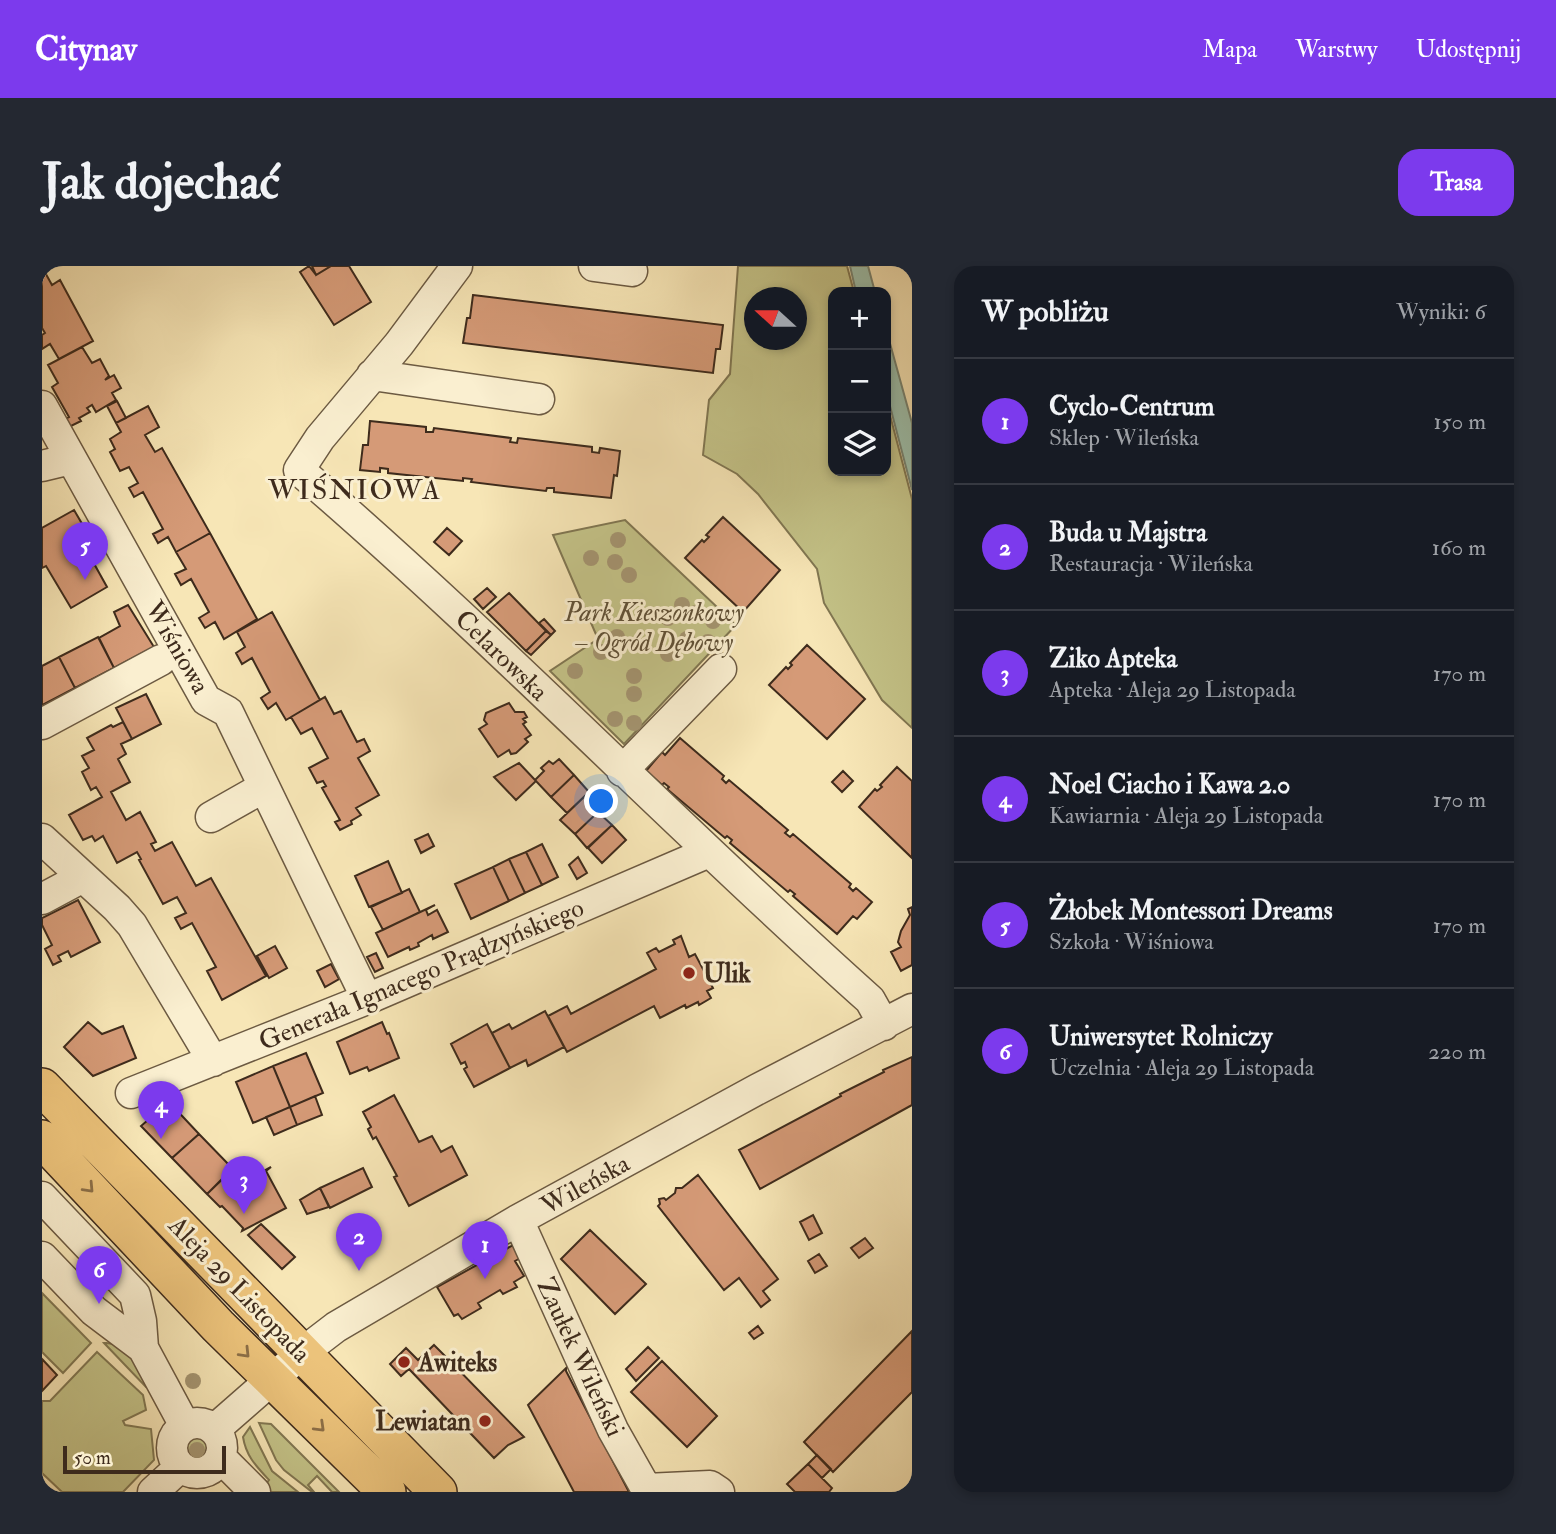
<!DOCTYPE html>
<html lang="pl">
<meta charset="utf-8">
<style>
body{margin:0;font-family:"IM FELL Double Pica",serif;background:#242831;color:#f1f3f6}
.controls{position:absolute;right:21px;top:21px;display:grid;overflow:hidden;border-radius:14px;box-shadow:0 4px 10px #0003}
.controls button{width:63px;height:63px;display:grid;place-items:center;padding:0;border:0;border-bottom:2px solid #363941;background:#171b24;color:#f1f3f6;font:35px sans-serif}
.compass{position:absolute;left:702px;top:21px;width:63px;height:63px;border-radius:50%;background:#171b24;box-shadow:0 4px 10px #0003;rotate:291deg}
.scale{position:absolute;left:21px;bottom:18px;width:163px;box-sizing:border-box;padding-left:7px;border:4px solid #3e2b1c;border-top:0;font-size:19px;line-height:24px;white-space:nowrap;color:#3e2b1c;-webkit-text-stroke:5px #faefd0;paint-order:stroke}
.you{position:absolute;left:560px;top:536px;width:24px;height:24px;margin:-18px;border:5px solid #fff;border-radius:50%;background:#1a73e8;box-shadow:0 0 0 10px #1a73e833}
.badge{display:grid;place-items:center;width:46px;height:46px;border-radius:50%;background:#7c3aed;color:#fff;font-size:23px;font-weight:700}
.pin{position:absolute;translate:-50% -58px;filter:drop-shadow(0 2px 4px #0008)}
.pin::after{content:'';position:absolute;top:37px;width:24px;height:21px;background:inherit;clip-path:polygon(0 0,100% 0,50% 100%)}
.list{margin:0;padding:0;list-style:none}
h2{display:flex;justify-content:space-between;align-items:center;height:91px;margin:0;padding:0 28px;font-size:30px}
h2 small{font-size:23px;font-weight:400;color:#9ea1a6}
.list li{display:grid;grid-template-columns:46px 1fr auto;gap:21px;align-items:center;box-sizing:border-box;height:126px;padding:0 28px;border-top:2px solid #363941}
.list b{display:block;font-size:26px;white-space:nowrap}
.list p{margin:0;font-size:23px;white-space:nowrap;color:#9ea1a6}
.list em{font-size:23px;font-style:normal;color:#9ea1a6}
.icon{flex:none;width:38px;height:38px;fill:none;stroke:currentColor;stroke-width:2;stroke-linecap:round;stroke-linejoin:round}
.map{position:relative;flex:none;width:870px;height:1226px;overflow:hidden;border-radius:21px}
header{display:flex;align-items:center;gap:42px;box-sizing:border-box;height:98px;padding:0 35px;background:#7c3aed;color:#fff}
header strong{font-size:33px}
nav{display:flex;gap:38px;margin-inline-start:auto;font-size:24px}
.intro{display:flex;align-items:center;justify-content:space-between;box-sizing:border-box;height:168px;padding:0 42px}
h1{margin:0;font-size:49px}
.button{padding:18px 32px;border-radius:21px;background:#7c3aed;color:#fff;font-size:24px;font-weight:700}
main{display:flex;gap:42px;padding:0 42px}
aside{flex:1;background:#171b24;border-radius:21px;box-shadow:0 4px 10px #0003}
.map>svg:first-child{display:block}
.green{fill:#c4c388;stroke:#817752;stroke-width:2;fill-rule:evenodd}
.water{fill:#9dc0ac;stroke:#778472;stroke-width:2}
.building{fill:#d59a77;stroke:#3e2b1c;stroke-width:2}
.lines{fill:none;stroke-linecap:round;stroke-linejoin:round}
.minor-casing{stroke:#6c5a42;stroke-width:33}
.major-casing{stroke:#3e2b1c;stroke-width:40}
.minor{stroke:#faefd0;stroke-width:30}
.major{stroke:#ecc37b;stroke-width:37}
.tree{fill:#a49470}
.oneway{stroke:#8c6f47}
.poi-dot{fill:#8f2418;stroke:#faefd0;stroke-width:2.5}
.labels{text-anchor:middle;stroke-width:6;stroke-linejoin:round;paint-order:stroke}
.park-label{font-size:26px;font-style:italic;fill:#605137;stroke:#faefd0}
.street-label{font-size:26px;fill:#3e2b1c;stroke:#faefd0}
.poi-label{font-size:26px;font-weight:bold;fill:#3e2b1c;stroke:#faefd0;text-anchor:start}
.neighbourhood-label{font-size:28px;letter-spacing:2px;fill:#3e2b1c;stroke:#faefd0}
</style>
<header>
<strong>Citynav</strong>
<nav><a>Mapa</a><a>Warstwy</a><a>Udostępnij</a></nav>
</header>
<div class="intro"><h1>Jak dojechać</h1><a class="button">Trasa</a></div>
<main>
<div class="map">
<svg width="870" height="1226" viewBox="0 0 870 1226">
<rect width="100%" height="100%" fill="#f7e6b6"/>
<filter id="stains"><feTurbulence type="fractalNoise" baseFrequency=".00286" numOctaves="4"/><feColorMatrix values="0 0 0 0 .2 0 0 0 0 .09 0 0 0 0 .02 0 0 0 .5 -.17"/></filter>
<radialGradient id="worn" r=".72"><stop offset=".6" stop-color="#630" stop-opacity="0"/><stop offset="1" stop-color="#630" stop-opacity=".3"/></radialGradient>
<path class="green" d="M 696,0 L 805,0 L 812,26 L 791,26 L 791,205 L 844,205 L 844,134 L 870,233 L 870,462 L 840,434 L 782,337 L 775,303 L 716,228 L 695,208 L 661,189 L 667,134 L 688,108 ZM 712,32 L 754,32 L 754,74 L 712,74 Z
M 583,254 L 694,359 L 582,478 L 508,405 L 556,373 L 511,269 Z
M 0,1027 L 49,1077 L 21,1107 L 0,1086 Z
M 62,1077 C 85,1075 97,1103 107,1119 L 104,1121 Z
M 55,1086 L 101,1129 L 104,1144 L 81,1155 L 83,1159 L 109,1163 L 112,1194 L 81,1226 L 20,1226 L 0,1207 L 0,1135 L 8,1135 Z
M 217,1157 L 229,1158 L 297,1226 L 290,1226 L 275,1210 L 266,1219 L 272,1226 L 270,1226 L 242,1204 L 234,1194 Z
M 208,1161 L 230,1205 L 256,1226 L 229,1226 L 223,1219 L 227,1214 C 214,1200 204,1190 201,1171 Z
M143 1182a13 13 0 1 1 26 0a13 13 0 1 1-26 0Z"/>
<path class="water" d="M 808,0 L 826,0 L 833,26 L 814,26 Z
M 844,63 L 870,157 L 870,224 L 844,125 Z"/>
<path class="building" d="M 267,0 L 274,9 L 289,0 L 307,0 L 329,36 L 292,59 L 258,6 Z
M 270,0 L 289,0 L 274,9 Z
M 0,1 L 10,19 L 18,14 L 51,75 L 17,93 L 8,78 L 0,83 L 0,69 L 3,67 L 0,62 Z
M 431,29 L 681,59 L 678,83 L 674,83 L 671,107 L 421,77 L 425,52 L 428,52 Z
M 40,81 L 50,97 L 58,93 L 67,110 L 63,114 L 72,109 L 79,122 L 70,127 L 74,134 L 54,146 L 50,139 L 45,142 L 48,146 L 37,152 L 39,155 L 27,161 L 23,153 L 27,151 L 10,121 L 16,117 L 6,99 Z
M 75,135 L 84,152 L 74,157 L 65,140 Z
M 106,140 L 117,161 L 103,169 L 113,186 L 120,182 L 168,267 L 134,286 L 126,271 L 116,277 L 111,268 L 121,263 L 101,226 L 92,231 L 87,222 L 96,217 L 87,201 L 78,205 L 68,186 L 73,183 L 68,173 L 79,166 L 74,157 Z
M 328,155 L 384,161 L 384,166 L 391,166 L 392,162 L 469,172 L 468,176 L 475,177 L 476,172 L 550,181 L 550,186 L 557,187 L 558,182 L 578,185 L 575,210 L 572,209 L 569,232 L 512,226 L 512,222 L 505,222 L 504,225 L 429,216 L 430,213 L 421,212 L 421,215 L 346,207 L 346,203 L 338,202 L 338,206 L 318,204 L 321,179 L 326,179 Z
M 32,244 L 53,280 L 45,285 L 65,321 L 29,342 L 4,300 L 0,302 L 0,262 Z
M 681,251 L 738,304 L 701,346 L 643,292 L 660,274 L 662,276 L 667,271 L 664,269 Z
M 405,262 L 420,275 L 407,289 L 392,276 Z
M 168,267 L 215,353 L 182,373 L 173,356 L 163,362 L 157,352 L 167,346 L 149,313 L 139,319 L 133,308 L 144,303 L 134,286 Z
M 445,322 L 454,331 L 441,343 L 432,333 Z
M 467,327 L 504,365 L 484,385 L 445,346 Z
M 86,339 L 112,381 L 72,402 L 57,372 L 78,360 L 72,346 Z
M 230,346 L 278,434 L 244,454 L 234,437 L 226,443 L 219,432 L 228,426 L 210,392 L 200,398 L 194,387 L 203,381 L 195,366 Z
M 502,353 L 513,365 L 509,369 L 497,357 Z
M 504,365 L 509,369 L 489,389 L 484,385 Z
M 56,371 L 72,402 L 33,422 L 17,391 Z
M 765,379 L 823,433 L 785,473 L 727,419 L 744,401 L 746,403 L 750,399 L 748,397 Z
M 17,391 L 33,422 L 0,439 L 0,400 Z
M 104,428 L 119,458 L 90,473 L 74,442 Z
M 283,431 L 292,448 L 299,445 L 315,476 L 322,473 L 328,485 L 316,492 L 337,529 L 314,542 L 319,549 L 309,555 L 310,558 L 298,564 L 293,556 L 298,554 L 280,522 L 284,520 L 281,515 L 275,517 L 267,502 L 286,492 L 270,462 L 259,468 L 249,451 Z
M 467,437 L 473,446 L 482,446 L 485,451 L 481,453 L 484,456 L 481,458 L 489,469 L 483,473 L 486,476 L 474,487 L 469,488 L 467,484 L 456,491 L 437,463 L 445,458 L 442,454 L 444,447 Z
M 81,456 L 90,473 L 79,478 L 84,488 L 76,493 L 88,516 L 69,526 L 84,554 L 98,546 L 114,576 L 109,578 L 113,585 L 130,576 L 154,620 L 169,612 L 224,710 L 180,734 L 165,705 L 174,701 L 150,657 L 139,663 L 133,652 L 144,647 L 135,631 L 121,638 L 97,594 L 99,593 L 95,586 L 75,597 L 61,570 L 53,575 L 50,570 L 41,574 L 27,549 L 60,531 L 54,521 L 49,524 L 40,506 L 47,502 L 40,490 L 52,484 L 45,472 L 69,459 L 71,461 Z
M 638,472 L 682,510 L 680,513 L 684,517 L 687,514 L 746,564 L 743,567 L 748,571 L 751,568 L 809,618 L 807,621 L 811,625 L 814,622 L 830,636 L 815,653 L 811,650 L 795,668 L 751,630 L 753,628 L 748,624 L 746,626 L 688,577 L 690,574 L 685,570 L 683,572 L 625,523 L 627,521 L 622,517 L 620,519 L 604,505 L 620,486 L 623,489 Z
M 517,493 L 532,509 L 509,531 L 493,514 L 502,505 L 499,502 L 507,495 L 511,498 Z
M 477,497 L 494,515 L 474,534 L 452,511 Z
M 855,501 L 870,515 L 870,592 L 817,541 L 833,523 L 835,525 L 840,521 L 838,519 Z
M 801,505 L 811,515 L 800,526 L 790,516 Z
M 532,509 L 547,526 L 525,547 L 509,531 Z
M 542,531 L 556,546 L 533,568 L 518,554 Z
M 556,546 L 570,559 L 545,582 L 533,568 Z
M 570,559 L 584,574 L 560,597 L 546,582 Z
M 386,568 L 392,580 L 379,587 L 373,574 Z
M 500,578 L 516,611 L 500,619 L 484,586 Z
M 484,586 L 500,619 L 483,627 L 467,593 Z
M 536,591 L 545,607 L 535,613 L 527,599 Z
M 467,593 L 483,627 L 467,635 L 451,601 Z
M 346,595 L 360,627 L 327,641 L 313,610 Z
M 451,601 L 467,635 L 429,653 L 413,618 Z
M 367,623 L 378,646 L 341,664 L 329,641 Z
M 36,634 L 58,676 L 29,691 L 26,685 L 16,690 L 19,695 L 11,699 L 3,683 L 10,679 L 0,659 L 0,652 Z
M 393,639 L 384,644 L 386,649 L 395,644 L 406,666 L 391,673 L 390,669 L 376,677 L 377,680 L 368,684 L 367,681 L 346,691 L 334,667 Z
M 870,641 L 870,699 L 859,705 L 849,686 L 859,681 L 856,676 L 859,665 L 868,649 L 866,643 Z
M 639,670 L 647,691 L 653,688 L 671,722 L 665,725 L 669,732 L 657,739 L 656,736 L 644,742 L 643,739 L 618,752 L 612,740 L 525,786 L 506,750 L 525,740 L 529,748 L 614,703 L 605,687 L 614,682 L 617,686 L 633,678 L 631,674 Z
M 233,680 L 245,702 L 227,712 L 215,690 Z
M 334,687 L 341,702 L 333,706 L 325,691 Z
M 289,698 L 297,713 L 283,721 L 275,705 Z
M 503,745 L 522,781 L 486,800 L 484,794 L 468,802 L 450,767 L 467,758 L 470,763 Z
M 46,756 L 60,768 L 81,760 L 94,792 L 51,810 L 22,781 Z
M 340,756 L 345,768 L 347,767 L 357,792 L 327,805 L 325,801 L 308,808 L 295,776 Z
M 445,758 L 468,802 L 432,821 L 422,803 L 425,801 L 423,796 L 419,798 L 409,778 Z
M 264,787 L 281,827 L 248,841 L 231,800 Z
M 870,791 L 870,839 L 718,923 L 697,884 L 799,830 L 798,828 L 842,806 L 841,804 Z
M 231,800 L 248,841 L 211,857 L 194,816 Z
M 352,829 L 377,876 L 390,870 L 399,886 L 410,880 L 425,909 L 367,940 L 352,911 L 355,910 L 334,871 L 331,873 L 326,863 L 329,861 L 321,846 Z
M 273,830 L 280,849 L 255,859 L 248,841 Z
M 127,836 L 157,868 L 130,892 L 99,860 Z
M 248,841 L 255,859 L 232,869 L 224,851 Z
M 157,868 L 191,903 L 165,928 L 130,892 Z
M 229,901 L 224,905 L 244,942 L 200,965 L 201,962 L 180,940 L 178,941 L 165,928 L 188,905 L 196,914 L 204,907 L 209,912 Z
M 321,902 L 330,921 L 288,942 L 278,922 Z
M 656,909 L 736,1013 L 721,1025 L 728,1034 L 719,1041 L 697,1012 L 682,1024 L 616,940 L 618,938 L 617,933 L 622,932 L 624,934 L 633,927 L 634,922 L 640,922 Z
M 278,922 L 287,941 L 265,948 L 258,934 Z
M 771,949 L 780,967 L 767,974 L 758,956 Z
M 219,958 L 253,991 L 240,1003 L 206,969 Z
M 548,964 L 604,1018 L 573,1048 L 519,993 Z
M 823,972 L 831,982 L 817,992 L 809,982 Z
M 473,978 L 480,991 L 473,995 L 482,1010 L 472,1016 L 475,1021 L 461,1028 L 458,1024 L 436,1037 L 439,1042 L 420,1053 L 416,1048 L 412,1050 L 395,1021 Z
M 777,988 L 785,1000 L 773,1007 L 766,995 Z
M 716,1060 L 721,1067 L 712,1073 L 707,1067 Z
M 870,1065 L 870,1126 L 791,1206 L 762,1176 Z
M 392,1079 L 405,1092 L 482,1171 L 466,1179 L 452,1192 L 367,1103 L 359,1110 L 348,1098 L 364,1082 L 376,1094 Z
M 606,1081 L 617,1092 L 594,1115 L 584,1103 Z
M 0,1093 L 15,1109 L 0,1125 Z
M 620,1095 L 675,1150 L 645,1181 L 589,1126 Z
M 524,1102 L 524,1105 L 587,1226 L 532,1226 L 486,1139 Z
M 775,1189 L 789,1203 L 780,1212 L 766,1198 Z
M 766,1198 L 790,1222 L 787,1226 L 753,1226 L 745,1218 Z"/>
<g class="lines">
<defs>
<path id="minor" d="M 415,0 L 357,78 L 278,172 L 257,204 C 454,373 634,561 828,734 L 842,759
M 552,0 L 590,5
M 330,109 L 497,133
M 0,140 L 164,434 L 186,446 L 325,733
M 0,200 L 29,193
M 0,458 L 119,394
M 580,505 L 679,403
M 169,551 L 222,521
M 0,573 L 75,642 L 90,659 L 171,795
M 0,633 L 41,611
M 89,827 L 325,733 L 667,586
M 0,931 L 93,1029 L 99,1055 L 101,1082 L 143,1160
M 476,954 L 571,1164 L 606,1226
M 0,991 L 52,1045 L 101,1082
M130 1182a25 25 0 1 1 50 0a25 25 0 1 1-50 0Z
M 172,1164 L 260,1087 L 294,1061 L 476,954 L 716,823 L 870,743
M 178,1191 L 213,1226
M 604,1223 L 668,1220 L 677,1226
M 111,1226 L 138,1201"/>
<path id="major" d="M 0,821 L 396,1226
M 0,873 L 176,1060 L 345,1226"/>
</defs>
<use href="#minor" class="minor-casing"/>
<use href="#major" class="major-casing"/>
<use href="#minor" class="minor"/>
<use href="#major" class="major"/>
</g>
<g class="tree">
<circle cx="576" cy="274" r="8"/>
<circle cx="549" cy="292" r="8"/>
<circle cx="573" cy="296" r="8"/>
<circle cx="587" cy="309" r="8"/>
<circle cx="640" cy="339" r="8"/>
<circle cx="654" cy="347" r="8"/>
<circle cx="626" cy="352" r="8"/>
<circle cx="671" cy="355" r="8"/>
<circle cx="575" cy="371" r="8"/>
<circle cx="645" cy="373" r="8"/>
<circle cx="666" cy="376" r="8"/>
<circle cx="559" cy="386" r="8"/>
<circle cx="626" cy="388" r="8"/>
<circle cx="533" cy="405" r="8"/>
<circle cx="592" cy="410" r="8"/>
<circle cx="592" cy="428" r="8"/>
<circle cx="573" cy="453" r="8"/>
<circle cx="592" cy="457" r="8"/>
<circle cx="151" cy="1115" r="8"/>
<circle cx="155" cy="1184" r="8"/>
</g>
<defs><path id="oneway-chevron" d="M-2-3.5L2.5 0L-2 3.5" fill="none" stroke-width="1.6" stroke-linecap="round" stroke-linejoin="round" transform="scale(1.75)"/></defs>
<g class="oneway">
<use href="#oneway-chevron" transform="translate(47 922) rotate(47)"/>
<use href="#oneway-chevron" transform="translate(203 1087) rotate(46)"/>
<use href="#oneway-chevron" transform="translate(278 1161) rotate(44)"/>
</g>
<g class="poi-dot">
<circle cx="647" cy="707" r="7"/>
<circle cx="362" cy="1096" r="7"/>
<circle cx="443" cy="1155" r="7"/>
</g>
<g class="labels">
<g class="park-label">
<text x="612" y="355">Park Kieszonkowy<tspan x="612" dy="30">– Ogród Dębowy</tspan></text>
</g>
<g class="street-label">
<text transform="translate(136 381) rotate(60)" y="9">Wiśniowa</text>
<text transform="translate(460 389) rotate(44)" y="9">Celarowska</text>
<text transform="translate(379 708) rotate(-23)" y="9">Generała Ignacego Prądzyńskiego</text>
<text transform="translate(543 918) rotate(-29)" y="9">Wileńska</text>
<text transform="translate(198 1023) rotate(46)" y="9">Aleja 29 Listopada</text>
<text transform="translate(539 1091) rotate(65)" y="9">Zaułek Wileński</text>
</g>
<g class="poi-label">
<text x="661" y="716">Ulik</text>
<text x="376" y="1105">Awiteks</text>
<text x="429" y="1164" text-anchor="end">Lewiatan</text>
</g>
<g class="neighbourhood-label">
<text x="313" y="233">WIŚNIOWA</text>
</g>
</g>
<rect width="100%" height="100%" filter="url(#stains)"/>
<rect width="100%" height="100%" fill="url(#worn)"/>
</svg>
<div class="controls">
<button>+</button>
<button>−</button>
<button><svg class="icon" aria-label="layers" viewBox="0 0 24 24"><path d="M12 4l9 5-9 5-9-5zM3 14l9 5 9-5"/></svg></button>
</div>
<svg class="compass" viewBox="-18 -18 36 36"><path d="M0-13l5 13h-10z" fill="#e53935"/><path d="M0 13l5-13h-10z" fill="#9ea1a6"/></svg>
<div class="scale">50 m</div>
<div class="you"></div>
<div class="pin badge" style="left:443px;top:1013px">1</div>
<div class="pin badge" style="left:317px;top:1005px">2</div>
<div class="pin badge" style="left:202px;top:948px">3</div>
<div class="pin badge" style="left:119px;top:873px">4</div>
<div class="pin badge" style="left:43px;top:314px">5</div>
<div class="pin badge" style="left:57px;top:1038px">6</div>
</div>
<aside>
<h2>W pobliżu<small>Wyniki: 6</small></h2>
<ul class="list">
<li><span class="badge">1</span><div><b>Cyclo-Centrum</b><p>Sklep · Wileńska</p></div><em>150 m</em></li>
<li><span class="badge">2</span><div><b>Buda u Majstra</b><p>Restauracja · Wileńska</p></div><em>160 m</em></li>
<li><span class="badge">3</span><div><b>Ziko Apteka</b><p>Apteka · Aleja 29 Listopada</p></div><em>170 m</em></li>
<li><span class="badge">4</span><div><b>Noel Ciacho i Kawa 2.0</b><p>Kawiarnia · Aleja 29 Listopada</p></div><em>170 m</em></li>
<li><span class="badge">5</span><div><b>Żłobek Montessori Dreams</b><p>Szkoła · Wiśniowa</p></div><em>170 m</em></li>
<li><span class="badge">6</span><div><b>Uniwersytet Rolniczy</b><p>Uczelnia · Aleja 29 Listopada</p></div><em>220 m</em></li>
</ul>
</aside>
</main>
